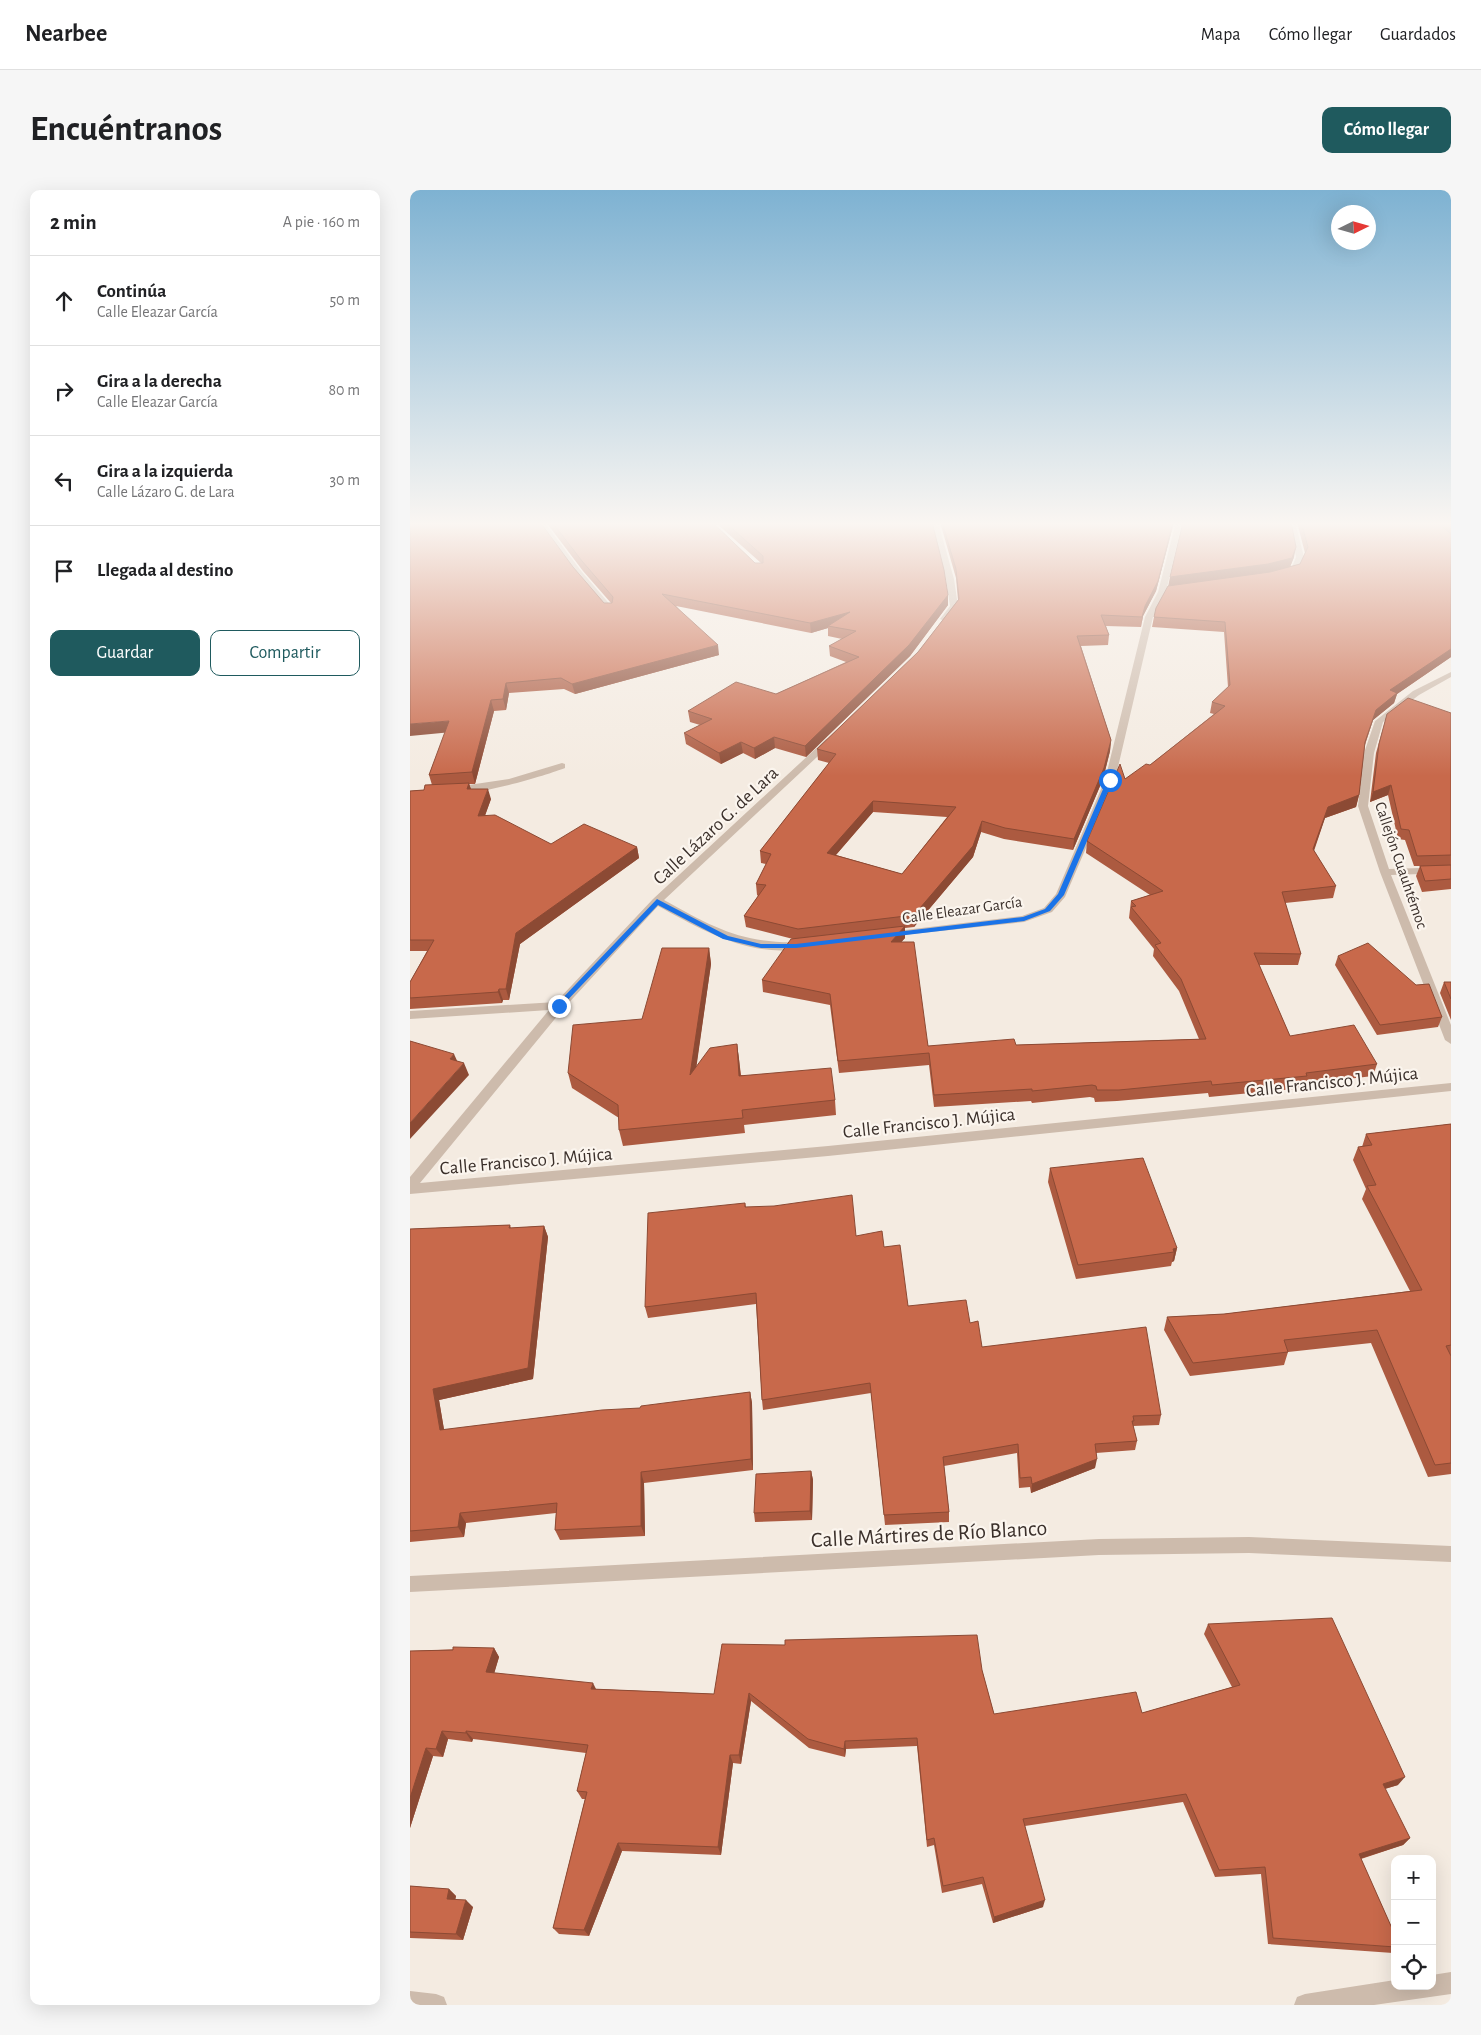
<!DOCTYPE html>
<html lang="es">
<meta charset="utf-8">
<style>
body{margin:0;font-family:"Alegreya Sans",sans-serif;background:#f6f6f6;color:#202124}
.controls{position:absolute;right:15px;bottom:15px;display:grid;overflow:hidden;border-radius:10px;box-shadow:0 5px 20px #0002}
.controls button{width:45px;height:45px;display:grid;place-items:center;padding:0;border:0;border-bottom:1px solid #e0e0e0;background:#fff;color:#202124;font:25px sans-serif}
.compass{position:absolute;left:921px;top:15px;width:45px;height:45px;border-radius:50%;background:#fff;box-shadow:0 5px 20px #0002;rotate:85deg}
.stop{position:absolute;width:15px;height:15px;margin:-11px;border:4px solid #1a73e8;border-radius:50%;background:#fff}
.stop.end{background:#1a73e8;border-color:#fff;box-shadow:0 1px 5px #0008}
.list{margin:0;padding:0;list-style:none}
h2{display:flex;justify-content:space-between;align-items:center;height:65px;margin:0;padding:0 20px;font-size:21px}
h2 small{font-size:16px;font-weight:400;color:#757577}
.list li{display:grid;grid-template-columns:32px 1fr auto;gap:15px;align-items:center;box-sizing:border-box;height:90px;padding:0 20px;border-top:1px solid #e0e0e0}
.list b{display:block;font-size:19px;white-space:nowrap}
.list p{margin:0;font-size:16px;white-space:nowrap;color:#757577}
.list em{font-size:16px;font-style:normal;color:#757577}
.actions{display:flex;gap:10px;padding:15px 20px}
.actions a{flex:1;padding:11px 0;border:1px solid #1f5a5e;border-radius:10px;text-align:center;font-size:18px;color:#1f5a5e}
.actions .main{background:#1f5a5e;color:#fff}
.icon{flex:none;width:28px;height:28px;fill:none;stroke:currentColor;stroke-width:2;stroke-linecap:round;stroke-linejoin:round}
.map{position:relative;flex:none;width:1041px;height:1815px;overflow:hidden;border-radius:10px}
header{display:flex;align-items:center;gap:30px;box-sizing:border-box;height:70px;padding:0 25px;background:#fff;border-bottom:1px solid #e0e0e0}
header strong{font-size:24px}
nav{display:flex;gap:28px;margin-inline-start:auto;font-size:18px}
.intro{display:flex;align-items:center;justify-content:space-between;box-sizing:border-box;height:120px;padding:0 30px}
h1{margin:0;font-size:35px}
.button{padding:12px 22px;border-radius:10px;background:#1f5a5e;color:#fff;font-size:18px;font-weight:700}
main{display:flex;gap:30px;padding:0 30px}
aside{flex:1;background:#fff;border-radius:10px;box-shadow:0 5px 20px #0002}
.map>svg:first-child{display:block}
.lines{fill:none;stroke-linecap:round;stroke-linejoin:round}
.minor{fill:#cdbbac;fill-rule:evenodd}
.wall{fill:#ac5a40;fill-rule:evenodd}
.shaded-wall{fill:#8c4a34}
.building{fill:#c8694b;stroke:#8c4a34;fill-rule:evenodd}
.route{fill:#1a73e8}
.labels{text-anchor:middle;stroke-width:4.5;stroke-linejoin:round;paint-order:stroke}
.far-street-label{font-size:16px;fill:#3b302b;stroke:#fbf5ee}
.street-label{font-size:19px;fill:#3b302b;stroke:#fbf5ee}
.near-street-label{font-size:22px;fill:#3b302b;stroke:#fbf5ee}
</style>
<header>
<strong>Nearbee</strong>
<nav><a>Mapa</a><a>Cómo llegar</a><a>Guardados</a></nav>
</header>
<div class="intro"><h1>Encuéntranos</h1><a class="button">Cómo llegar</a></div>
<main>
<aside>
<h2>2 min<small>A pie · 160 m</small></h2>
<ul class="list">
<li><svg class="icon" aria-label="ahead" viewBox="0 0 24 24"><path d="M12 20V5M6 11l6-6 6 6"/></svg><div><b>Continúa</b><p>Calle Eleazar García</p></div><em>50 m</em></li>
<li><svg class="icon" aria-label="right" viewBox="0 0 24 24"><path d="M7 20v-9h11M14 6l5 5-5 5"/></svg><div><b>Gira a la derecha</b><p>Calle Eleazar García</p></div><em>80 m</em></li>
<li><svg class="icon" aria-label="left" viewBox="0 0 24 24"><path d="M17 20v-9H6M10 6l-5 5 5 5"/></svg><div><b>Gira a la izquierda</b><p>Calle Lázaro G. de Lara</p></div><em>30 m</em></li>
<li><svg class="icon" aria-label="arrive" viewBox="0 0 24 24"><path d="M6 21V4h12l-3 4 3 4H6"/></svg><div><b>Llegada al destino</b></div></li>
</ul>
<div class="actions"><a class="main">Guardar</a><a>Compartir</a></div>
</aside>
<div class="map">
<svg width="1041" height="1815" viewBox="0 0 1041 1815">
<rect width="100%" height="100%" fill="#f4ebe1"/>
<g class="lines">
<path class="minor" d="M 127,332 L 134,332 L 172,382 L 203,418 L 203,422 L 197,422 L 166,386 Z
M 522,332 L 528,332 L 544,389 L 548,416 L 537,431 L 534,431 L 530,429 L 540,416 L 536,389 Z
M 766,332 L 772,332 L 756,402 L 743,427 L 705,590 L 655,707 L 642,722 L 614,732 L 474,747 L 473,745 L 478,742 L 612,726 L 634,718 L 646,704 L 695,590 L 735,427 L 748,402 Z
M 879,332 L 885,332 L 894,367 L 887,382 L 875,385 L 871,383 L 881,379 L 886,367 Z
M 1041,482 L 1041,487 L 1009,505 L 973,532 L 964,563 L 958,616 L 979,679 L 1041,677 L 1041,683 L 981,685 L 1041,835 L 1041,854 L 1035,850 L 970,682 L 948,616 L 954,563 L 965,531 L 1003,501 Z
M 419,548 L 422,549 L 422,553 L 254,710 C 304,738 335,755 394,752 L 398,753 L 399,755 L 398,757 C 345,771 292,740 248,716 L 153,819 L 10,993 L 418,956 L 1041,893 L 1041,901 L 418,966 L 0,1004 L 0,987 L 139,820 L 0,829 L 0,821 L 146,812 L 243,709 L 416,549 Z
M 152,573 L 155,574 L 155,578 C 137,585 54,611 40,600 L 45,597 L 99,589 Z
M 839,1347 L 1041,1356 L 1041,1372 L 839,1363 L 689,1365 L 0,1402 L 0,1386 L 689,1349 Z
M 1041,1782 L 1041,1804 L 964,1815 L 884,1815 L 887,1807 L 895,1804 L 985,1790 L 985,1796 L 1022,1796 L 1022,1785 Z
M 0,1801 L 26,1804 L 34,1807 L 37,1815 L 0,1815 Z"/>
</g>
<path class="wall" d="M 136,332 L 302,332 L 345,373 L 351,373 L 305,332 L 522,332 L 538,415 L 500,466 L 396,567 L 365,558 L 345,569 L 333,563 L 311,574 L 276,554 L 274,543 L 290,535 L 280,532 L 278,521 L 366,504 L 436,472 L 420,466 L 419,456 L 432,449 L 418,446 L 418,438 L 401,443 L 266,416 L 309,465 L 165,504 L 154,499 L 99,503 L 96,520 L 84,521 L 65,594 L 59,594 L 61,599 L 81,609 L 75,625 L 141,654 L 227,657 L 229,668 L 110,754 L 99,810 L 93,810 L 92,813 L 0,819 L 0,792 L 17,761 L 0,761 L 0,601 L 14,600 L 22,595 L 19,585 L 35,542 L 163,377 L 194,413 L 201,413 L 173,381 Z
M 530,332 L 764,332 L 746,401 L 733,426 L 731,437 L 696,436 L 699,445 L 698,455 L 671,456 L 701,550 L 700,561 L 693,589 L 663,660 L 594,649 L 571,642 L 563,667 L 504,737 L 495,738 L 495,748 L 491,752 L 518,856 L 606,855 L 789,849 L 769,801 L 743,766 L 744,759 L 719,728 L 721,711 L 740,705 L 676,663 L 677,651 L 715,589 L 740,575 L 804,524 L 800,523 L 802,512 L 818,497 L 814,442 L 742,437 L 744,427 L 884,367 L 880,377 L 890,374 L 895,363 L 887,332 L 1041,332 L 1041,467 L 987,504 L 984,513 L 963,530 L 955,555 L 949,605 L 946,617 L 915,628 L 904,661 L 926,696 L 923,708 L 875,713 L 891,764 L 888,775 L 849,775 L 880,846 L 967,874 L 963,886 L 895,894 L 894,898 L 799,907 L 798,903 L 707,911 L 685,912 L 684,908 L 680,907 L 622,913 L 621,911 L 524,917 L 519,875 L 429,883 L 420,815 L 353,802 L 352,790 L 383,749 L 336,737 L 334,726 L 348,706 L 347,705 L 346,694 L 356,674 L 351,673 L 350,661 L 419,573 L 408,570 L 407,559 L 508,462 L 548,410 L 546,388 ZM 463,622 L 537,627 L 492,684 L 426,665 Z
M 1041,523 L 1041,699 L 1012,702 L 1006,686 L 1010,676 L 1004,676 L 995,650 L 988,649 L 978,605 L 960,612 L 966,563 L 977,524 Z
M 299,758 L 301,774 L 286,877 L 327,854 L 331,885 L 425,910 L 426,925 L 334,935 L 335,943 L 213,956 L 209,940 L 209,928 L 162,898 L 158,883 L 232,829 Z
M 928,766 L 1032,827 L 1028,837 L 967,845 L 925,775 Z
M 1034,792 L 1041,792 L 1041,830 L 1030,803 Z
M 1041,934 L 1041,1284 L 1018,1287 L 961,1153 L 878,1162 L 874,1175 L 780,1186 L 754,1140 L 757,1127 L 814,1124 L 1000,1101 L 952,1009 L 956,999 L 943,970 L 948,957 L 952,957 L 956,944 Z
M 640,978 L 767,1058 L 764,1071 L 762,1072 L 761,1076 L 666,1089 L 638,992 Z
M 335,1013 L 336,1017 L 446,1046 L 474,1057 L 498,1116 L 560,1133 L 572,1157 L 751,1225 L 749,1235 L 723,1236 L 727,1251 L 725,1260 L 686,1263 L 685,1278 L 621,1303 L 620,1297 L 609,1298 L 607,1263 L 534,1276 L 539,1322 L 539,1332 L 475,1335 L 461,1203 L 353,1220 L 352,1210 L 346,1114 L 238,1128 L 235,1117 Z
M 100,1035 L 101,1038 L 134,1036 L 138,1047 L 123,1189 L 29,1210 L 34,1240 L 230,1218 L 340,1202 L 342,1213 L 343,1280 L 234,1293 L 235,1346 L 150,1350 L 145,1340 L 146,1323 L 56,1333 L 54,1347 L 0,1352 L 0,1039 Z
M 401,1281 L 403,1290 L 402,1330 L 345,1332 L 344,1323 Z
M 798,1434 L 988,1595 L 975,1599 L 1000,1648 L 993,1655 L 951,1669 L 985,1745 L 985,1762 L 983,1763 L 858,1754 L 851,1684 L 805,1687 L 773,1612 L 615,1636 L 633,1717 L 583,1733 L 572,1694 L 532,1703 L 524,1655 L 517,1657 L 507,1556 L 436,1559 L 435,1567 L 399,1558 L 341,1511 L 331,1574 L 323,1573 L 311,1665 L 212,1661 L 179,1746 L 149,1744 L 143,1738 L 175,1609 L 172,1609 L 167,1601 L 176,1563 L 63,1549 L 62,1552 L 38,1549 L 33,1567 L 23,1566 L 0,1638 L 0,1461 L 84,1458 L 89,1467 L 84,1483 L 186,1499 L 304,1504 L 572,1480 L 584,1524 L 732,1523 L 822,1497 L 794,1444 Z
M 0,1696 L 39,1699 L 46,1706 L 45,1710 L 63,1717 L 53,1750 L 0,1748 Z"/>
<path class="shaded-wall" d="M 763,332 L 764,332 L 746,401 L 733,426 L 731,437 L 732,427 L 735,416 Z
M 886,357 L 884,367 L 880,377 L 857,384 L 758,397 L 760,387 Z
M 538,405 L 538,415 L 500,466 L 396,567 L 395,556 Z
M 440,422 L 418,436 L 418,438 L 401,443 L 400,433 Z
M 308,455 L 309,465 L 165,504 L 162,494 Z
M 1041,459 L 1041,467 L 987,504 L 984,513 L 963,530 L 952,563 L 966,520 L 980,500 Z
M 96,493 L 99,503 L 96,520 L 93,509 Z
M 81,510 L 84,521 L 65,594 L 62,582 Z
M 39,531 L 42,542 L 0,546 L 0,534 Z
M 364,547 L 365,558 L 345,569 L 344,558 Z
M 701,550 L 700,561 L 693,589 L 663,660 L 664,649 Z
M 331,552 L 333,563 L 311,574 L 309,563 Z
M 59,593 L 62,603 L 57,599 Z
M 981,595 L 978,605 L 960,612 L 963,602 Z
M 78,599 L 81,609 L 71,637 L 68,626 Z
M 949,605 L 946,617 L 915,628 L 900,671 L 903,659 L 918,617 Z
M 463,611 L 463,622 L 418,674 L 417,663 Z
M 572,631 L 571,642 L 563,667 L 504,737 L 504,725 Z
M 227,657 L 229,668 L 110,754 L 99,810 L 96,799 L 106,743 Z
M 495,736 L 495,748 L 481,764 L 481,752 Z
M 299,758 L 301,774 L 283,901 L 280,885 Z
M 89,799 L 93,810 L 92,813 L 88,802 Z
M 327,854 L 329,869 L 332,901 L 329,886 Z
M 44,864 L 49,875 L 40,869 Z
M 54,873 L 59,885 L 0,949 L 0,933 Z
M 134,1036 L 138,1047 L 123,1189 L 29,1210 L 36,1251 L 30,1240 L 23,1199 Z
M 767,1058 L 764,1071 L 762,1072 L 764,1062 L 763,1059 Z
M 340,1202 L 342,1213 L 343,1280 L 341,1269 Z
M 687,1269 L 685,1278 L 621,1303 L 622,1294 Z
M 401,1281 L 403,1290 L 402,1330 L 400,1321 Z
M 231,1282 L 234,1293 L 235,1346 L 231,1336 Z
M 50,1323 L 56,1333 L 54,1347 L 48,1337 Z
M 84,1458 L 89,1467 L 82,1491 L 76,1482 Z
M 183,1493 L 187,1501 L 181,1499 Z
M 339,1503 L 341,1511 L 331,1574 L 329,1565 Z
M 32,1541 L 38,1549 L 33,1567 L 26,1559 Z
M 56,1541 L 63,1549 L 62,1552 L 56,1543 Z
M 435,1551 L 436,1559 L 435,1567 L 434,1559 Z
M 16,1558 L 23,1566 L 0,1638 L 0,1608 Z
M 320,1565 L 323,1573 L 311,1665 L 308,1657 Z
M 995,1587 L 988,1595 L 967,1601 L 973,1594 Z
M 1000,1648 L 993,1655 L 943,1671 L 949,1664 Z
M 208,1653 L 212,1661 L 179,1746 L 174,1740 Z
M 39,1699 L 46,1706 L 44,1716 L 37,1709 Z
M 56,1710 L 63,1717 L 53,1750 L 46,1744 Z
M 635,1710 L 633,1717 L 583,1733 L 584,1727 Z"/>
<path class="building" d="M 0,332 L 130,332 L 163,377 L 194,413 L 202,413 L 203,407 L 172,371 L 142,332 L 302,332 L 345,373 L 353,373 L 353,366 L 315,332 L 522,332 L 534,380 L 538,405 L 499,455 L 395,556 L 364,547 L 344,558 L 331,552 L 309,563 L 274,543 L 302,529 L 278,521 L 326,492 L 366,504 L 449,467 L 419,456 L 446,441 L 418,436 L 440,422 L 400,433 L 252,404 L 308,455 L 162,494 L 151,488 L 96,493 L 93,509 L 81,510 L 62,582 L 19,585 L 39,531 L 0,534 Z
M 532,332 L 763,332 L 748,391 L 735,416 L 732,427 L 691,425 L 699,445 L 667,446 L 701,550 L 694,578 L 664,649 L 595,638 L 572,631 L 563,656 L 504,725 L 388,739 L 334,726 L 356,695 L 346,694 L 361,664 L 350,661 L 426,564 L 407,559 L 508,462 L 549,409 L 546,379 ZM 463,611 L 546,617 L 492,684 L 417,663 Z
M 773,332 L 881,332 L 886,357 L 882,368 L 858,374 L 760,387 Z
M 891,332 L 1027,332 L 1041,344 L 1041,459 L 980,500 L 987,503 L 966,520 L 955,552 L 949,605 L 918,617 L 903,659 L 926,696 L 872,702 L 891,764 L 844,763 L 880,846 L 944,835 L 967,874 L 896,883 L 897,886 L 802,895 L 801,891 L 709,900 L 687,900 L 686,896 L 682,895 L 622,901 L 622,899 L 524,905 L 519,863 L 428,871 L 420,804 L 352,790 L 381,749 L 495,736 L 481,752 L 504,752 L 518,856 L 604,849 L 606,855 L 796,849 L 771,789 L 745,755 L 751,753 L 721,717 L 726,716 L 721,711 L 753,701 L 677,651 L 710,574 L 715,589 L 736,574 L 740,575 L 815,516 L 802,512 L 820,495 L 815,432 L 744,427 L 746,418 L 758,396 L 860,382 L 890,374 L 898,357 Z
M 998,508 L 1041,523 L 1041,665 L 1007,666 L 999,640 L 991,639 L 981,595 L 963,602 L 969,554 L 977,524 Z
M 59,593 L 57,599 L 78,599 L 68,626 L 85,625 L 141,654 L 174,634 L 227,657 L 106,743 L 96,799 L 89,799 L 88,802 L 0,808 L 0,792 L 24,750 L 0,750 L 0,601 L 14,600 L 15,595 Z
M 1041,675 L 1041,689 L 1015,691 L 1010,676 Z
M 958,753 L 1006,795 L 1019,794 L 1032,827 L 970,835 L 928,766 Z
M 252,758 L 299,758 L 280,885 L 300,858 L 327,854 L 329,886 L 421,878 L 425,910 L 332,920 L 333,928 L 209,940 L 208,915 L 158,883 L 163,835 L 232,829 Z
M 1034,792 L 1041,792 L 1041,809 Z
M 0,851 L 44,864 L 40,869 L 54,873 L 0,933 Z
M 1041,934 L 1041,1155 L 1036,1156 L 1041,1166 L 1041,1273 L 1025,1275 L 967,1140 L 874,1150 L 878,1162 L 783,1173 L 757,1127 L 814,1124 L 1012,1100 L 957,996 L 966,995 L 948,957 L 962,955 L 956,944 Z
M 733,968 L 767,1058 L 763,1059 L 764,1062 L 668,1075 L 640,978 Z
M 442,1005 L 446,1046 L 472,1041 L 474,1057 L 490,1055 L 498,1116 L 556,1110 L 560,1133 L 568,1131 L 572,1157 L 736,1137 L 751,1225 L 723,1226 L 724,1231 L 722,1231 L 727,1251 L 685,1254 L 687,1269 L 622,1294 L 621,1287 L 610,1288 L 608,1254 L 533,1267 L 539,1322 L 474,1325 L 460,1193 L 352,1210 L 346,1103 L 235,1117 L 238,1023 L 335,1013 L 335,1017 L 364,1016 Z
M 100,1035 L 99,1038 L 134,1036 L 118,1178 L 23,1199 L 30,1240 L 192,1220 L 230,1218 L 231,1216 L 340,1202 L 341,1269 L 231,1282 L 231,1336 L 145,1340 L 147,1313 L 50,1323 L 48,1337 L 0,1341 L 0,1039 Z
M 401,1281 L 400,1321 L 344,1323 L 346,1284 Z
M 922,1428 L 995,1587 L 973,1594 L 1000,1648 L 949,1664 L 985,1745 L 985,1757 L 863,1748 L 855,1677 L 809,1680 L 776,1604 L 613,1629 L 635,1710 L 584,1727 L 573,1687 L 533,1696 L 524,1648 L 517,1650 L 507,1548 L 435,1551 L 434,1559 L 398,1549 L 339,1503 L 329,1565 L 320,1565 L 308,1657 L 208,1653 L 174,1740 L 143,1738 L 177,1602 L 167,1601 L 178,1555 L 56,1541 L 56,1543 L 32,1541 L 26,1559 L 16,1558 L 0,1608 L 0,1461 L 43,1460 L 43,1457 L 84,1458 L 76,1482 L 183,1493 L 181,1499 L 304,1504 L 312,1454 L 375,1455 L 375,1450 L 567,1445 L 572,1480 L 584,1524 L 726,1502 L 732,1523 L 830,1495 L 798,1434 Z
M 0,1696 L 39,1699 L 37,1709 L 56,1710 L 46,1744 L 0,1742 Z"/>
<linearGradient id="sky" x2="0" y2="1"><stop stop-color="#7eb2d2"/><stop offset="0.57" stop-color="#faf6f2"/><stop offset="1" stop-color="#faf6f2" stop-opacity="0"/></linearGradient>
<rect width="1041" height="586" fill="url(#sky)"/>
<path class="route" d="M 700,588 L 703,590 L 654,705 L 640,721 L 614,731 L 386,758 L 351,758 L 313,749 L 248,715 L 151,817 L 145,816 L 247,709 L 318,746 L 351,754 L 386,754 L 613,727 L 635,719 L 648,704 L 697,590 Z"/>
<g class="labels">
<g class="far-street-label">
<text transform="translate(992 675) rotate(71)" y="6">Callejón Cuauhtémoc</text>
<text transform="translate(552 719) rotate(-8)" y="6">Calle Eleazar García</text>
</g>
<g class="street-label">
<text transform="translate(305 635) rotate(-43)" y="7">Calle Lázaro G. de Lara</text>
<text transform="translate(922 891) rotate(-6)" y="7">Calle Francisco J. Mújica</text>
<text transform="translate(519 932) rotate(-6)" y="7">Calle Francisco J. Mújica</text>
<text transform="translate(116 970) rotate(-5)" y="7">Calle Francisco J. Mújica</text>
</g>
<g class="near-street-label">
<text transform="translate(519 1343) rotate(-3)" y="8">Calle Mártires de Río Blanco</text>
</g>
</g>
</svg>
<div class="controls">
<button>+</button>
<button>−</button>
<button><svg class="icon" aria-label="locate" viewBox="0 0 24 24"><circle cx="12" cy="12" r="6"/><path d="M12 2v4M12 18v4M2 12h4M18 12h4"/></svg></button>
</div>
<svg class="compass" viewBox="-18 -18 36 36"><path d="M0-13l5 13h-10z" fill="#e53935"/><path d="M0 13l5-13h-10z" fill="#757577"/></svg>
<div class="stop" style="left:700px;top:590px"></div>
<div class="stop end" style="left:149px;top:816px"></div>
</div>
</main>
